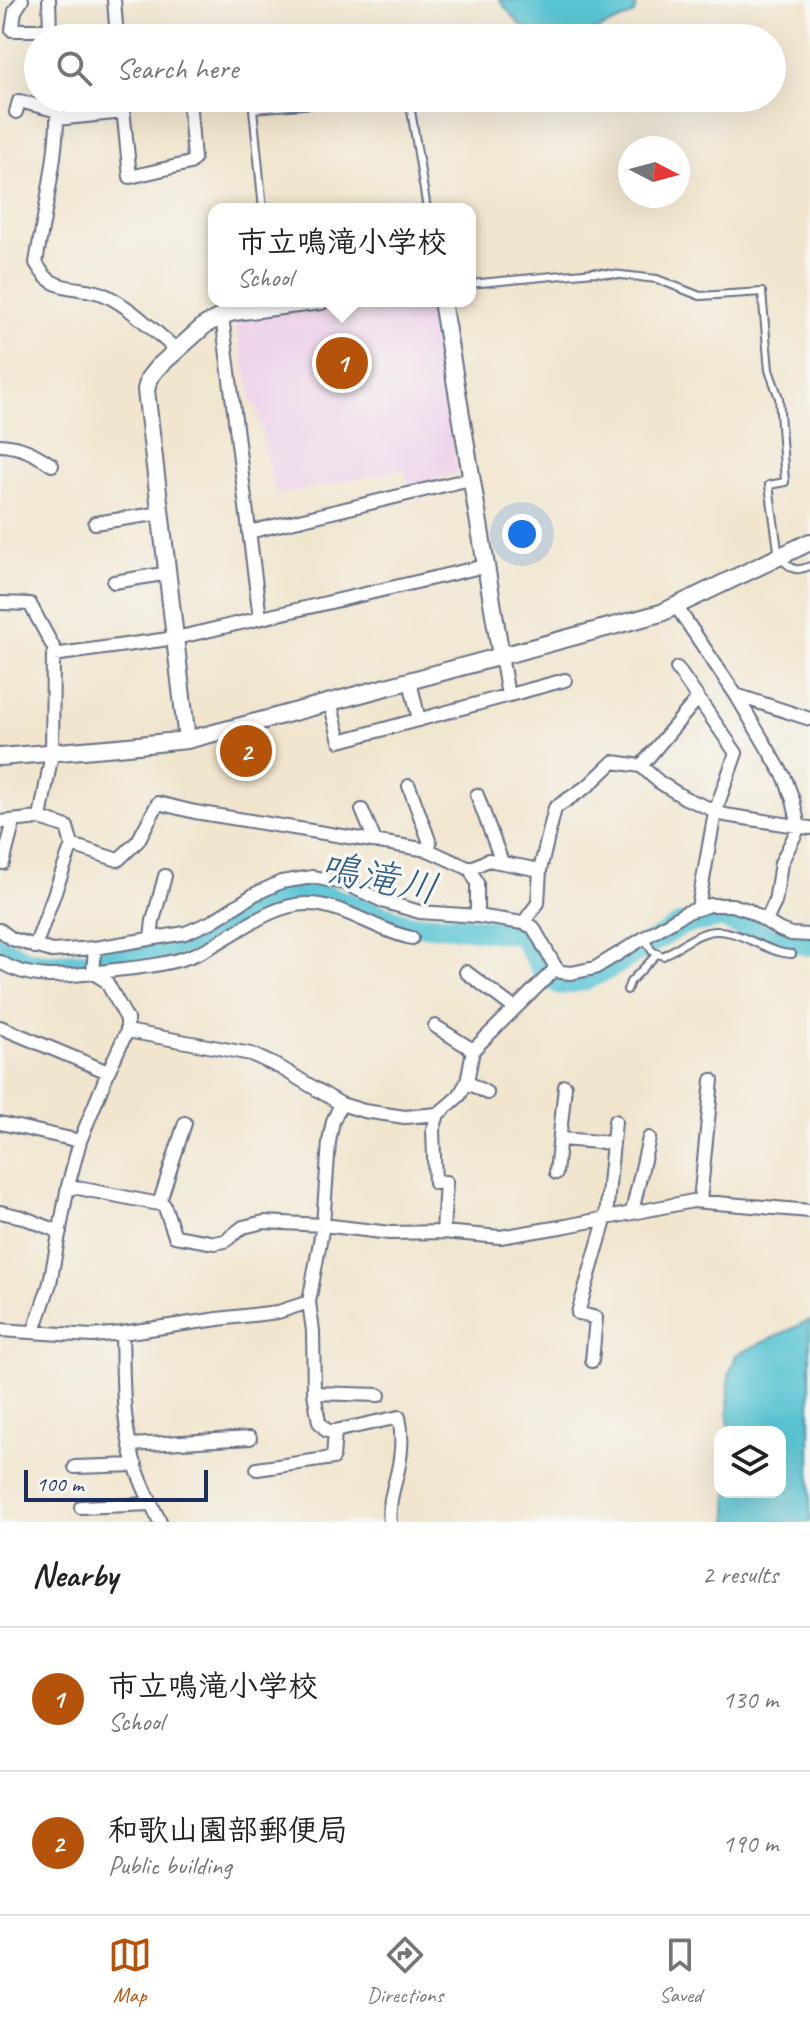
<!DOCTYPE html>
<meta charset="utf-8">
<style>
body{margin:0;font-family:Caveat,"Klee One",sans-serif;background:#f6f6f6;color:#222}
.controls{position:absolute;right:24px;bottom:24px;display:grid;overflow:hidden;border-radius:16px;box-shadow:0 8px 32px #0002}
.controls button{width:72px;height:72px;display:grid;place-items:center;padding:0;border:0;border-bottom:2px solid #e0e0e0;background:#fff;color:#222;font:40px sans-serif}
.compass{position:absolute;left:618px;top:136px;width:72px;height:72px;border-radius:50%;background:#fff;box-shadow:0 8px 32px #0002;rotate:96deg}
.scale{position:absolute;left:24px;bottom:20px;width:184px;box-sizing:border-box;padding-left:8px;border:4px solid #1b2f5e;border-top:0;font-size:22px;line-height:28px;white-space:nowrap;color:#1b2f5e;-webkit-text-stroke:6px #f6f6f2;paint-order:stroke}
.you{position:absolute;left:522px;top:534px;width:28px;height:28px;margin:-20px;border:6px solid #fff;border-radius:50%;background:#1a73e8;box-shadow:0 0 0 12px #1a73e833}
.badge{display:grid;place-items:center;width:52px;height:52px;border-radius:50%;background:#b45309;color:#fff;font-size:26px;font-weight:700}
.pin{position:absolute;translate:-50% -50%;border:4px solid #fff;box-shadow:0 2px 8px #0006}
.popup{position:absolute;left:208px;top:203px;width:268px;height:104px;box-sizing:border-box;display:grid;place-content:center;border-radius:16px;background:#fff;filter:drop-shadow(0 2px 6px #0005);font-size:26px;white-space:nowrap;color:#767676}
.popup b{font-size:30px;color:#222}
.popup::after{content:'';position:absolute;left:50%;top:100%;margin-left:-16px;border:16px solid transparent;border-top-color:#fff}
.list{margin:0;padding:0;list-style:none}
h2{display:flex;justify-content:space-between;align-items:center;height:104px;margin:0;padding:0 32px;font-size:34px}
h2 small{font-size:26px;font-weight:400;color:#767676}
.list li{display:grid;grid-template-columns:52px 1fr auto;gap:24px;align-items:center;box-sizing:border-box;height:144px;padding:0 32px;border-top:2px solid #e0e0e0}
.list b{display:block;font-size:30px;white-space:nowrap}
.list p{margin:0;font-size:26px;white-space:nowrap;color:#767676}
.list em{font-size:26px;font-style:normal;color:#767676}
.icon{flex:none;width:44px;height:44px;fill:none;stroke:currentColor;stroke-width:2;stroke-linecap:round;stroke-linejoin:round}
.map{position:relative;flex:none;width:810px;height:1522px;overflow:hidden}
.search{position:absolute;background:#fff;box-shadow:0 8px 32px #0002;left:24px;right:24px;top:24px;height:88px;display:flex;align-items:center;gap:20px;box-sizing:border-box;padding:0 28px;border-radius:44px;color:#767676;font-size:30px}
.sheet{height:392px;background:#fff}
nav{display:flex;justify-content:space-around;align-items:center;box-sizing:border-box;height:112px;border-top:2px solid #e0e0e0;background:#fff;font-size:22px;color:#767676}
nav a{display:grid;justify-items:center;gap:4px}
nav .on{color:#b45309}
.map>svg:first-child{display:block}
.built{fill:#edd1e9}
.water{fill:#5ac5d3;stroke:#3a7a98;stroke-width:2}
.lines{fill:none;stroke-linecap:round;stroke-linejoin:round}
.river{stroke:#5ac5d3;stroke-width:22}
.lane-casing{stroke:#666f85;stroke-width:10}
.street-casing{stroke:#666f85;stroke-width:16}
.secondary-casing{stroke:#666f85;stroke-width:20}
.lane{stroke:#fff;stroke-width:6}
.street{stroke:#fff;stroke-width:12}
.secondary{stroke:#fff;stroke-width:16}
.labels{text-anchor:middle;stroke-width:7;stroke-linejoin:round;paint-order:stroke}
.water-label{font-size:40px;font-style:italic;fill:#2e5c81;stroke:#f6f6f2}
</style>
<div class="map">
<svg width="810" height="1522" viewBox="0 0 810 1522">
<rect width="100%" height="100%" fill="#f6f6f2"/>
<filter id="ink" filterUnits="userSpaceOnUse"><feTurbulence type="fractalNoise" baseFrequency=".0125" numOctaves="2"/><feDisplacementMap in="SourceGraphic" scale="16" xChannelSelector="R" yChannelSelector="G"/><feConvolveMatrix kernelMatrix="1 2 1 2 8 2 1 2 1" color-interpolation-filters="sRGB"/></filter>
<filter id="wash" filterUnits="userSpaceOnUse"><feTurbulence type="fractalNoise" baseFrequency=".006" numOctaves="4" result="noise"/><feDisplacementMap in="SourceGraphic" scale="32" xChannelSelector="R" yChannelSelector="G"/><feGaussianBlur stdDeviation="1.8" result="paint"/><feColorMatrix in="noise" values="0 0 0 0 0 0 0 0 0 0 0 0 0 0 0 0 0 1.4 0 .05"/><feComposite in="paint" operator="in"/></filter>
<g filter="url(#wash)">
<rect width="100%" height="100%" fill="#f1e5cd"/>
<path class="built" d="M 377,301 L 429,301 L 458,473 L 408,487 L 405,469 L 275,495 L 256,405 L 253,405 L 235,322 L 238,319 Z"/>
<path class="water" d="M 499,0 L 633,0 L 636,5 L 634,14 L 579,38 L 544,38 L 519,24 Z
M 810,1320 L 810,1522 L 728,1522 L 728,1492 L 780,1492 L 780,1432 L 728,1432 L 729,1375 L 736,1355 Z"/>
<g class="lines">
<path class="river" d="M 0,947 L 26,960 L 45,964 L 79,963 L 154,951 L 200,940 L 276,898 L 302,895 L 324,895 L 409,925 L 451,926 L 521,934 L 541,967 L 560,984 L 584,980 L 611,967 L 682,924 L 721,917 L 777,940 L 810,945"/>
</g>
</g>
<g filter="url(#ink)">
<g class="lines">
<defs>
<path id="lane" d="M 409,98 L 427,209
M 263,209 L 253,109 L 388,98
M 470,284 L 594,272 L 657,279 L 700,296 L 762,292 L 769,370 L 779,398 L 785,482 L 769,485 L 779,557 C 792,568 793,573 810,566
M 644,937 L 652,951 L 663,956 C 676,949 694,935 708,932 C 735,925 764,953 792,954
M 627,990 L 630,982 L 657,954"/>
<path id="street" d="M 22,0 L 15,11 L 12,30 L 50,30 L 51,38
M 49,0 L 50,30
M 114,0 L 117,38
M 57,98 C 60,147 44,213 36,263 C 39,268 43,274 47,278 C 63,292 88,286 107,296 C 133,309 155,332 177,350
M 122,98 L 130,177 L 190,163 L 194,159 L 189,98
M 16,112 L 19,101 L 58,111
M 57,119 L 124,112
M 222,316 L 260,618
M 0,445 C 21,446 34,453 52,465
M 95,523 L 162,513
M 249,532 L 470,479
M 114,582 L 169,573
M 0,603 L 30,604 L 57,654
M 676,606 L 736,695 L 785,778 L 793,800 L 799,827 L 781,863 L 775,902 L 766,921
M 501,656 L 508,695
M 677,668 L 736,753 L 715,812 L 698,908
M 410,681 L 419,720
M 736,695 L 810,719
M 330,702 L 340,741 L 565,680
M 641,766 L 698,698
M 409,786 L 430,843 L 428,850
M 477,795 L 502,862
M 362,810 L 375,841
M 0,822 L 40,818 L 52,753 L 53,655 L 176,638 L 485,566
M 72,845 L 118,860 L 138,841 L 158,803 L 195,812 L 428,850 L 470,869 L 477,883 L 477,916
M 3,863 L 14,821
M 470,869 L 488,860 L 540,870
M 523,923 L 538,903 L 540,870 L 555,808 L 589,785 L 613,762 L 641,766 L 659,782 L 685,798 L 725,815 L 810,828
M 0,930 L 12,939 L 52,951 L 95,948 L 185,933 L 211,922 L 255,894 L 281,882 L 313,877 L 344,883 L 385,902 L 420,912 L 477,916 L 523,923 L 533,927 L 556,968 L 561,972 L 571,973 L 595,968 L 685,913 L 710,905 L 732,905 L 748,910 L 780,930 L 791,934 L 810,935
M 151,938 L 153,921 L 165,876
M 35,947 L 72,845 L 67,827 L 40,818
M 95,948 L 93,973 C 126,968 164,967 196,954 C 231,939 268,904 307,904 C 345,904 376,931 412,938
M 0,962 C 30,980 59,977 93,973 L 106,981 L 127,1019 L 127,1031 L 108,1072 L 80,1141 L 68,1186 L 50,1283 L 34,1331
M 466,972 L 514,1008
M 435,1026 L 473,1050
M 0,1027 L 108,1072
M 127,1031 L 251,1054 L 281,1068 L 341,1104 L 364,1111 L 405,1117 L 438,1114 L 459,1096 L 467,1082 L 473,1050 L 556,968
M 467,1082 L 487,1093
M 341,1104 L 333,1121 L 329,1142 L 323,1225 L 309,1302 L 313,1331 L 314,1393 L 319,1422 L 327,1431 L 335,1431 L 399,1417 C 403,1435 402,1451 398,1470 C 394,1488 388,1503 390,1522
M 438,1114 L 433,1130 L 435,1183 L 446,1182 L 443,1232
M 0,1123 L 80,1141
M 560,1139 L 613,1143
M 556,1173 L 565,1086
M 68,1186 L 164,1205 L 175,1236 L 215,1243 L 225,1241 L 243,1227 L 264,1222 L 323,1225 L 390,1233 L 443,1232 L 500,1237 L 566,1226 L 693,1201 L 810,1211
M 700,1201 L 712,1080
M 159,1204 L 185,1123
M 0,1212 L 22,1217 L 60,1232
M 632,1212 L 649,1138
M 0,1330 L 92,1336 L 122,1333 L 218,1319 L 278,1312 L 309,1302
M 122,1333 C 123,1370 122,1410 130,1446 C 136,1473 148,1497 160,1522
M 592,1361 L 596,1318 L 578,1313 L 606,1217 L 615,1121
M 314,1393 L 379,1395
M 130,1445 L 250,1438
M 75,1467 L 136,1465
M 257,1469 L 333,1458 L 335,1431
M 81,1507 L 151,1504"/>
<path id="secondary" d="M 442,301 L 501,656
M 187,740 L 146,390 L 149,378 L 157,368 L 205,325 L 222,316 L 234,312 L 321,301
M 0,757 L 118,747 L 187,740 L 264,720 L 661,613 L 810,542"/>
</defs>
<use href="#lane" class="lane-casing"/>
<use href="#street" class="street-casing"/>
<use href="#secondary" class="secondary-casing"/>
<use href="#lane" class="lane"/>
<use href="#street" class="street"/>
<use href="#secondary" class="secondary"/>
</g>
</g>
<g class="labels">
<g class="water-label">
<text transform="translate(379 877) rotate(12)" y="14">鳴滝川</text>
</g>
</g>
</svg>
<div class="controls">
<button><svg class="icon" aria-label="layers" viewBox="0 0 24 24"><path d="M12 4l9 5-9 5-9-5zM3 14l9 5 9-5"/></svg></button>
</div>
<svg class="compass" viewBox="-18 -18 36 36"><path d="M0-13l5 13h-10z" fill="#e53935"/><path d="M0 13l5-13h-10z" fill="#767676"/></svg>
<div class="scale">100 m</div>
<div class="you"></div>
<div class="pin badge" style="left:342px;top:363px">1</div>
<div class="popup"><b>市立鳴滝小学校</b>School</div>
<div class="pin badge" style="left:246px;top:751px">2</div>
<div class="search"><svg class="icon" aria-label="search" viewBox="0 0 24 24"><circle cx="10" cy="10" r="6"/><path d="M15 15l6 6"/></svg>Search here</div>
</div>
<section class="sheet">
<h2>Nearby<small>2 results</small></h2>
<ul class="list">
<li><span class="badge">1</span><div><b>市立鳴滝小学校</b><p>School</p></div><em>130 m</em></li>
<li><span class="badge">2</span><div><b>和歌山園部郵便局</b><p>Public building</p></div><em>190 m</em></li>
</ul>
</section>
<nav>
<a class="on"><svg class="icon" aria-label="map" viewBox="0 0 24 24"><path d="M3 6l6-2 6 2 6-2v14l-6 2-6-2-6 2zM9 4v14M15 6v14"/></svg>Map</a>
<a><svg class="icon" aria-label="directions" viewBox="0 0 24 24"><path d="M12 3l9 9-9 9-9-9zM9 14v-3h6M13 9l2 2-2 2"/></svg>Directions</a>
<a><svg class="icon" aria-label="saved" viewBox="0 0 24 24"><path d="M7 4h10v16l-5-4-5 4z"/></svg>Saved</a>
</nav>
